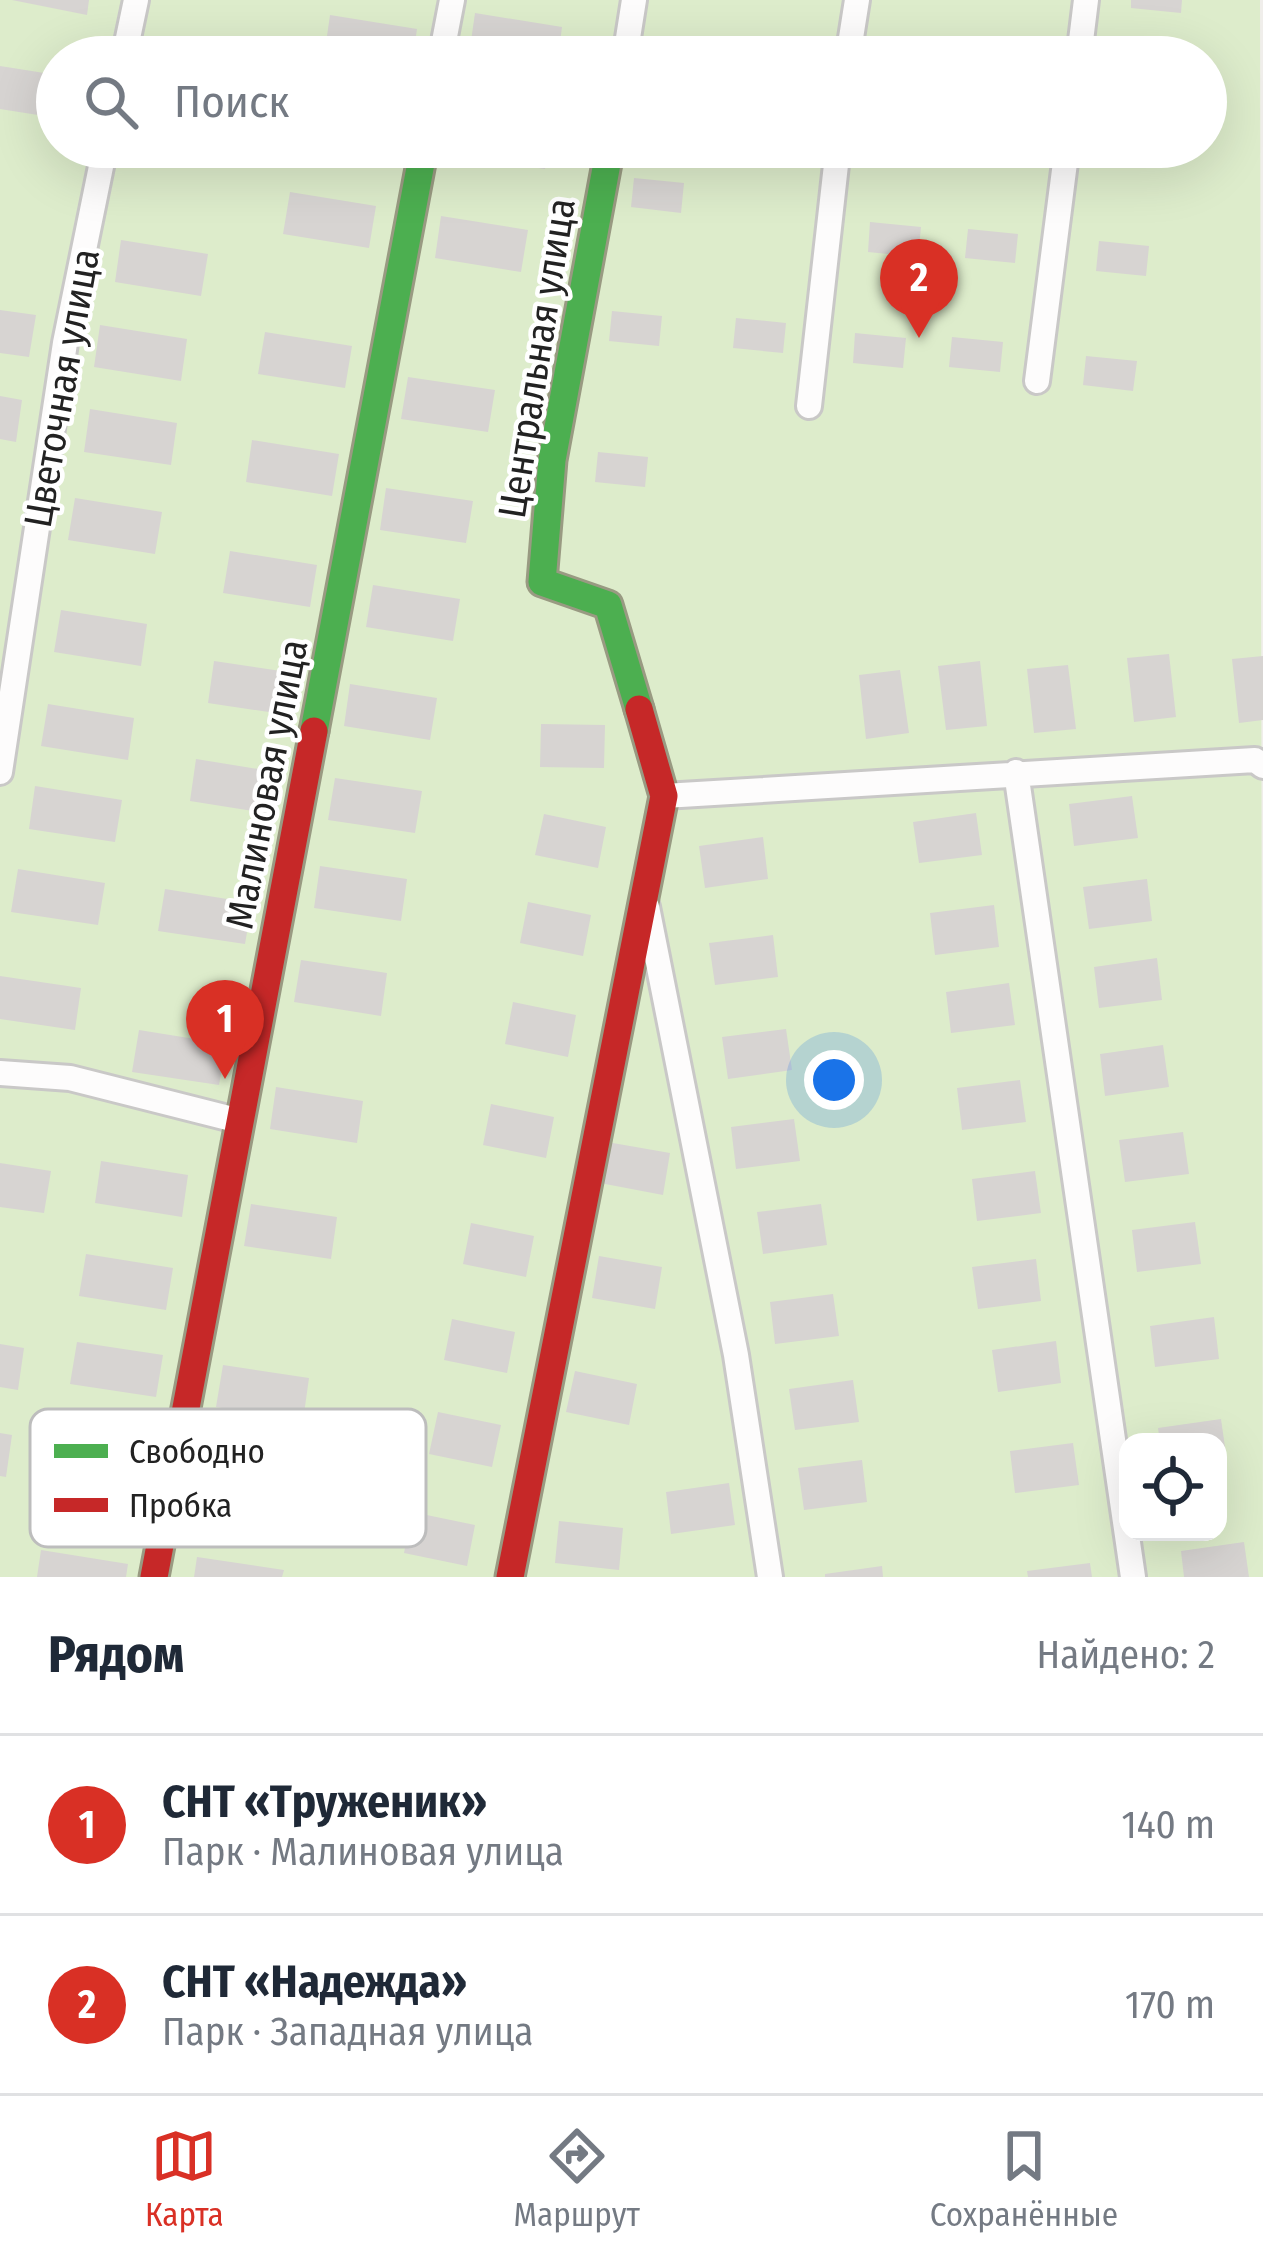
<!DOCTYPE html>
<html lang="ru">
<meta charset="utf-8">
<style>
body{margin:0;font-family:"Fira Sans Condensed",sans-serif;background:#f2f2f3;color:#1f2937}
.controls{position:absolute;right:36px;bottom:36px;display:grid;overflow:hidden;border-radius:24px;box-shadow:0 12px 48px #0002}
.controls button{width:108px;height:108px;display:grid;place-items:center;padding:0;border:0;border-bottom:3px solid #e0e1e3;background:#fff;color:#1f2937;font:60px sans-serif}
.you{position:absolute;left:834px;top:1080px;width:42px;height:42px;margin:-30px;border:9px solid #fff;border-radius:50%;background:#1a73e8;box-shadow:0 0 0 18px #1a73e833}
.badge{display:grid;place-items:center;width:78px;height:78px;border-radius:50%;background:#d93025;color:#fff;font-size:39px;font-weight:700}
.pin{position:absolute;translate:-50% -99px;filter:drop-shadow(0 3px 6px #0008)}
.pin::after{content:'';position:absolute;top:63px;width:42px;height:36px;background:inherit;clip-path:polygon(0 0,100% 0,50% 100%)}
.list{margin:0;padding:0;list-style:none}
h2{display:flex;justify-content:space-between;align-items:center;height:156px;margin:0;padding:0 48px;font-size:51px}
h2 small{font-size:39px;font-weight:400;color:#747a83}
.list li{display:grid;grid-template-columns:78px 1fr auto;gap:36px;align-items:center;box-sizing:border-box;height:180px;padding:0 48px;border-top:3px solid #e0e1e3}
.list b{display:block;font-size:45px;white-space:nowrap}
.list p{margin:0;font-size:39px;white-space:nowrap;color:#747a83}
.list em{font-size:39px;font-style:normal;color:#747a83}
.icon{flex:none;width:66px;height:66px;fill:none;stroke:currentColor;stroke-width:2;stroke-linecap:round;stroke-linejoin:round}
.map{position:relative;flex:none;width:1263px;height:1577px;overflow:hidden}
.search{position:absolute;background:#fff;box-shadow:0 12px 48px #0002;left:36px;right:36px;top:36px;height:132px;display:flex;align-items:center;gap:30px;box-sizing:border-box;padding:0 42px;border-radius:66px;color:#747a83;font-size:45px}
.sheet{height:516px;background:#fff}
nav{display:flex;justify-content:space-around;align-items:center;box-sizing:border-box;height:168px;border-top:3px solid #e0e1e3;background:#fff;font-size:33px;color:#747a83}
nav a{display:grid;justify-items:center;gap:6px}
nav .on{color:#d93025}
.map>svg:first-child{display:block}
.grass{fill:#ddeccb;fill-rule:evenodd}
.building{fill:#d7d4d2}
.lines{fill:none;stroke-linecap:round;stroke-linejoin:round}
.street-casing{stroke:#c9c8c7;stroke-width:30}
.fast-casing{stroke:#999a82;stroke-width:33}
.jam-casing{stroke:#999a82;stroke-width:33}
.street{stroke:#fdfcfc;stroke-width:24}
.fast{stroke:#4caf50;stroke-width:27}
.jam{stroke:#c62828;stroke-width:27}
.labels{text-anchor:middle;stroke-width:9;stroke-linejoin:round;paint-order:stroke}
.street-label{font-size:39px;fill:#222;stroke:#fff}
.key{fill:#fff;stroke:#bdbdbd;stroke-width:3}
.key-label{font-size:33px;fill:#222}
</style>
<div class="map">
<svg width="1263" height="1577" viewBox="0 0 1263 1577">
<rect width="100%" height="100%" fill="#f0eeeb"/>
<path class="grass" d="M 0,0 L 1260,0 L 1263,1577 L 0,1577 ZM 57,57 L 1206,57 L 1206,147 L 57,147 ZM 1128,1442 L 1218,1442 L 1218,1532 L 1128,1532 Z"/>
<path class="building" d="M 12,0 L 89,0 L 87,15 Z
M 1131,0 L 1182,0 L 1181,13 L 1131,8 Z
M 475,13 L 562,27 L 558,57 L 469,55 Z
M 330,15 L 417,29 L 413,57 L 324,57 Z
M 0,66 L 57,75 L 57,118 L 0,109 Z
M 300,147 L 388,147 L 385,168 L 298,155 Z
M 459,147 L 548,147 L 545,169 L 458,156 Z
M 634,178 L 684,183 L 681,213 L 631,207 Z
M 290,192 L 376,206 L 369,248 L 283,234 Z
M 441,216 L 528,230 L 521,272 L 435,258 Z
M 870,222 L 921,227 L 918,257 L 868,252 Z
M 968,229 L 1018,234 L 1015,263 L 965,258 Z
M 121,240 L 208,254 L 201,296 L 115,282 Z
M 1099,241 L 1149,246 L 1146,276 L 1096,271 Z
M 0,310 L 36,315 L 29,357 L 0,353 Z
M 612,311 L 662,316 L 659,346 L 609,341 Z
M 736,318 L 786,323 L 783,353 L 733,348 Z
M 100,325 L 187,339 L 181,381 L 94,367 Z
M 265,332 L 352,346 L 345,388 L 258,374 Z
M 855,333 L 906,338 L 903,368 L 853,363 Z
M 952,337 L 1003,342 L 1000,372 L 949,367 Z
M 1086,356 L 1137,361 L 1133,391 L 1083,385 Z
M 408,377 L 495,390 L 488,432 L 401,419 Z
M 0,396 L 22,400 L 16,442 L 0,439 Z
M 90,409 L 177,423 L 171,465 L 84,452 Z
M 252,440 L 339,454 L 332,496 L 246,482 Z
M 598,452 L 648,457 L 645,487 L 595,482 Z
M 386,488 L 473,501 L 466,543 L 380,530 Z
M 75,498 L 162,512 L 155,554 L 68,540 Z
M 230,551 L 317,565 L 310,607 L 223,593 Z
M 373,585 L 460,599 L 453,641 L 366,627 Z
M 61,610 L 147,624 L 141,666 L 54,652 Z
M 1169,654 L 1176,717 L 1134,722 L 1127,658 Z
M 1263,656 L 1263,720 L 1239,723 L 1232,659 Z
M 214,661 L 301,674 L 295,716 L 208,703 Z
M 980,661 L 987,726 L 946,730 L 938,666 Z
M 1068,665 L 1076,729 L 1034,733 L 1027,669 Z
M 900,670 L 909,733 L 866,739 L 859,675 Z
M 350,684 L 437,698 L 430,740 L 344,726 Z
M 48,704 L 134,718 L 128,760 L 41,746 Z
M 541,724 L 605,725 L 604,768 L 540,767 Z
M 196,759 L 283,773 L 277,815 L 190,801 Z
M 335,778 L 422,791 L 415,833 L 328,820 Z
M 35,786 L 122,800 L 115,842 L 29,829 Z
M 1132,796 L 1138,838 L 1074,846 L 1069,804 Z
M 976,813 L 982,855 L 919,863 L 913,822 Z
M 544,814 L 606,827 L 598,868 L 535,855 Z
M 763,837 L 768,879 L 705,888 L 699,846 Z
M 320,866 L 407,879 L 401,921 L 314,908 Z
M 18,869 L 105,883 L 98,925 L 11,912 Z
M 1147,879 L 1152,921 L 1089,929 L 1083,887 Z
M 165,889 L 252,903 L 245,944 L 158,931 Z
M 528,902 L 591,915 L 583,956 L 520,943 Z
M 994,905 L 999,947 L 935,955 L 930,913 Z
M 773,935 L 778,977 L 715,985 L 709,943 Z
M 1157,958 L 1162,1000 L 1099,1008 L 1094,967 Z
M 301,960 L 387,973 L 381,1016 L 294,1002 Z
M 0,976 L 81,988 L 75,1030 L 0,1019 Z
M 1009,983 L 1015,1025 L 951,1033 L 946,992 Z
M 513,1002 L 576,1015 L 568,1057 L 505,1044 Z
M 786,1029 L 792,1070 L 728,1079 L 722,1037 Z
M 139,1030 L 226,1044 L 219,1085 L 132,1072 Z
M 1163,1045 L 1169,1087 L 1105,1096 L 1100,1054 Z
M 1020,1080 L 1026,1122 L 962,1130 L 957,1088 Z
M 276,1087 L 363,1101 L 357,1143 L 270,1129 Z
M 491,1104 L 554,1117 L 546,1158 L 483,1145 Z
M 794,1119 L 800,1161 L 736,1169 L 731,1127 Z
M 1183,1132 L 1189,1174 L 1125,1182 L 1119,1140 Z
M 607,1142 L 670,1153 L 663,1195 L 600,1183 Z
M 101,1161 L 188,1175 L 182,1217 L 95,1203 Z
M 0,1163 L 51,1171 L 44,1213 L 0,1207 Z
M 1035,1171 L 1041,1213 L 977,1221 L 972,1179 Z
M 251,1204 L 337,1217 L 331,1259 L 244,1246 Z
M 821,1204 L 827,1245 L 763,1254 L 757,1212 Z
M 1195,1222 L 1201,1264 L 1137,1272 L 1132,1230 Z
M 471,1223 L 534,1236 L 526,1277 L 463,1264 Z
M 86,1254 L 173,1268 L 166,1310 L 79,1296 Z
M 599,1256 L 662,1267 L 655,1309 L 592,1298 Z
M 1036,1259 L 1041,1301 L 978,1309 L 972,1267 Z
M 833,1294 L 839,1336 L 775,1344 L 770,1302 Z
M 1214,1317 L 1219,1359 L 1155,1367 L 1150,1326 Z
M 452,1319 L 515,1332 L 507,1373 L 444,1360 Z
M 1056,1341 L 1061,1383 L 998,1392 L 992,1350 Z
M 77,1342 L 163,1355 L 156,1397 L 70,1384 Z
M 0,1344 L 24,1348 L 18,1390 L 0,1387 Z
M 223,1365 L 309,1378 L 303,1421 L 216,1407 Z
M 575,1371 L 637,1384 L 629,1425 L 566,1412 Z
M 853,1380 L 859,1422 L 795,1430 L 789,1389 Z
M 438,1412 L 501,1425 L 492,1467 L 429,1454 Z
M 1221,1419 L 1227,1461 L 1218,1462 L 1218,1442 L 1160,1442 L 1158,1428 Z
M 0,1433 L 12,1435 L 6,1477 L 0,1476 Z
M 1073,1443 L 1079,1485 L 1015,1493 L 1010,1451 Z
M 862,1460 L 867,1502 L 804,1510 L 798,1468 Z
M 729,1483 L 735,1525 L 671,1534 L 666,1492 Z
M 412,1512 L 475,1525 L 467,1566 L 404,1553 Z
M 559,1521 L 623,1528 L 619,1570 L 555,1563 Z
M 1244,1542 L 1249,1577 L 1184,1577 L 1181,1551 Z
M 41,1550 L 128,1564 L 126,1577 L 37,1577 Z
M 197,1557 L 284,1570 L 282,1577 L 194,1577 Z
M 1090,1563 L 1092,1577 L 1028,1577 L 1027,1571 Z
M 882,1566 L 883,1577 L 825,1577 L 825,1574 Z"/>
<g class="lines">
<defs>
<path id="street" d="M 124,57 L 136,0
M 441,57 L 452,0
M 625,57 L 634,0
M 848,57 L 857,0
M 1079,57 L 1086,0
M 1037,381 L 1067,147
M 809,406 L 838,147
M 0,772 L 65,343 L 105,147
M 1016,772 L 1133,1577
M 664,796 L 1255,760 L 1263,766
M 647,907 L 736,1355 L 770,1577
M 0,1073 L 70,1078 L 240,1121"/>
<path id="fast" d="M 610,147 L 552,460 L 542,582 L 608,605 L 639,709
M 314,731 L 424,147"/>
<path id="jam" d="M 154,1577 L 314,731
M 510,1577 L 664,796 L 639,709"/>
</defs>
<use href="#street" class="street-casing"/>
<use href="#fast" class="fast-casing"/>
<use href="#jam" class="jam-casing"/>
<use href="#street" class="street"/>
<use href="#fast" class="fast"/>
<use href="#jam" class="jam"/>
</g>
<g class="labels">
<g class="street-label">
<text transform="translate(536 358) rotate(-81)" y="14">Центральная улица</text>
<text transform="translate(61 388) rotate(-80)" y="14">Цветочная улица</text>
<text transform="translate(266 784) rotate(-79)" y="14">Малиновая улица</text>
</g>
</g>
<rect x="30" y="1409" width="396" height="138" rx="18" class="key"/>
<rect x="54" y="1444" width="54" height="14" fill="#4caf50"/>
<rect x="54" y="1498" width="54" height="14" fill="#c62828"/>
<g class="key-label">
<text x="129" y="1463">Свободно</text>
<text x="129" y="1517">Пробка</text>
</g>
</svg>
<div class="controls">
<button><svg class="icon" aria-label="locate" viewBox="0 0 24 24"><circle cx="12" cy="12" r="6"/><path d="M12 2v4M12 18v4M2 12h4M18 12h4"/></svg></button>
</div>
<div class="you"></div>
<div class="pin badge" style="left:225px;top:1079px">1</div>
<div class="pin badge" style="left:919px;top:338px">2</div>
<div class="search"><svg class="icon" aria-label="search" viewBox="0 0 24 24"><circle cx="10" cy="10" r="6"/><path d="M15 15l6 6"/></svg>Поиск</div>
</div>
<section class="sheet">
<h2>Рядом<small>Найдено: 2</small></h2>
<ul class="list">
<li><span class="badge">1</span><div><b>СНТ «Труженик»</b><p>Парк · Малиновая улица</p></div><em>140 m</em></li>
<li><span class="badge">2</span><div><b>СНТ «Надежда»</b><p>Парк · Западная улица</p></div><em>170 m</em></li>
</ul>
</section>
<nav>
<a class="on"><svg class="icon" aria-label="map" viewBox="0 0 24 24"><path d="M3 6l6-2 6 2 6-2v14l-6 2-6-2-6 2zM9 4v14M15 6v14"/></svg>Карта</a>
<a><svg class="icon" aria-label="directions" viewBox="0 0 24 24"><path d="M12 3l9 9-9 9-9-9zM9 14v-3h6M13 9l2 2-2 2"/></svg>Маршрут</a>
<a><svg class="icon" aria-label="saved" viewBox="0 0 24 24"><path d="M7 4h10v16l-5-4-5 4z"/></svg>Сохранённые</a>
</nav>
